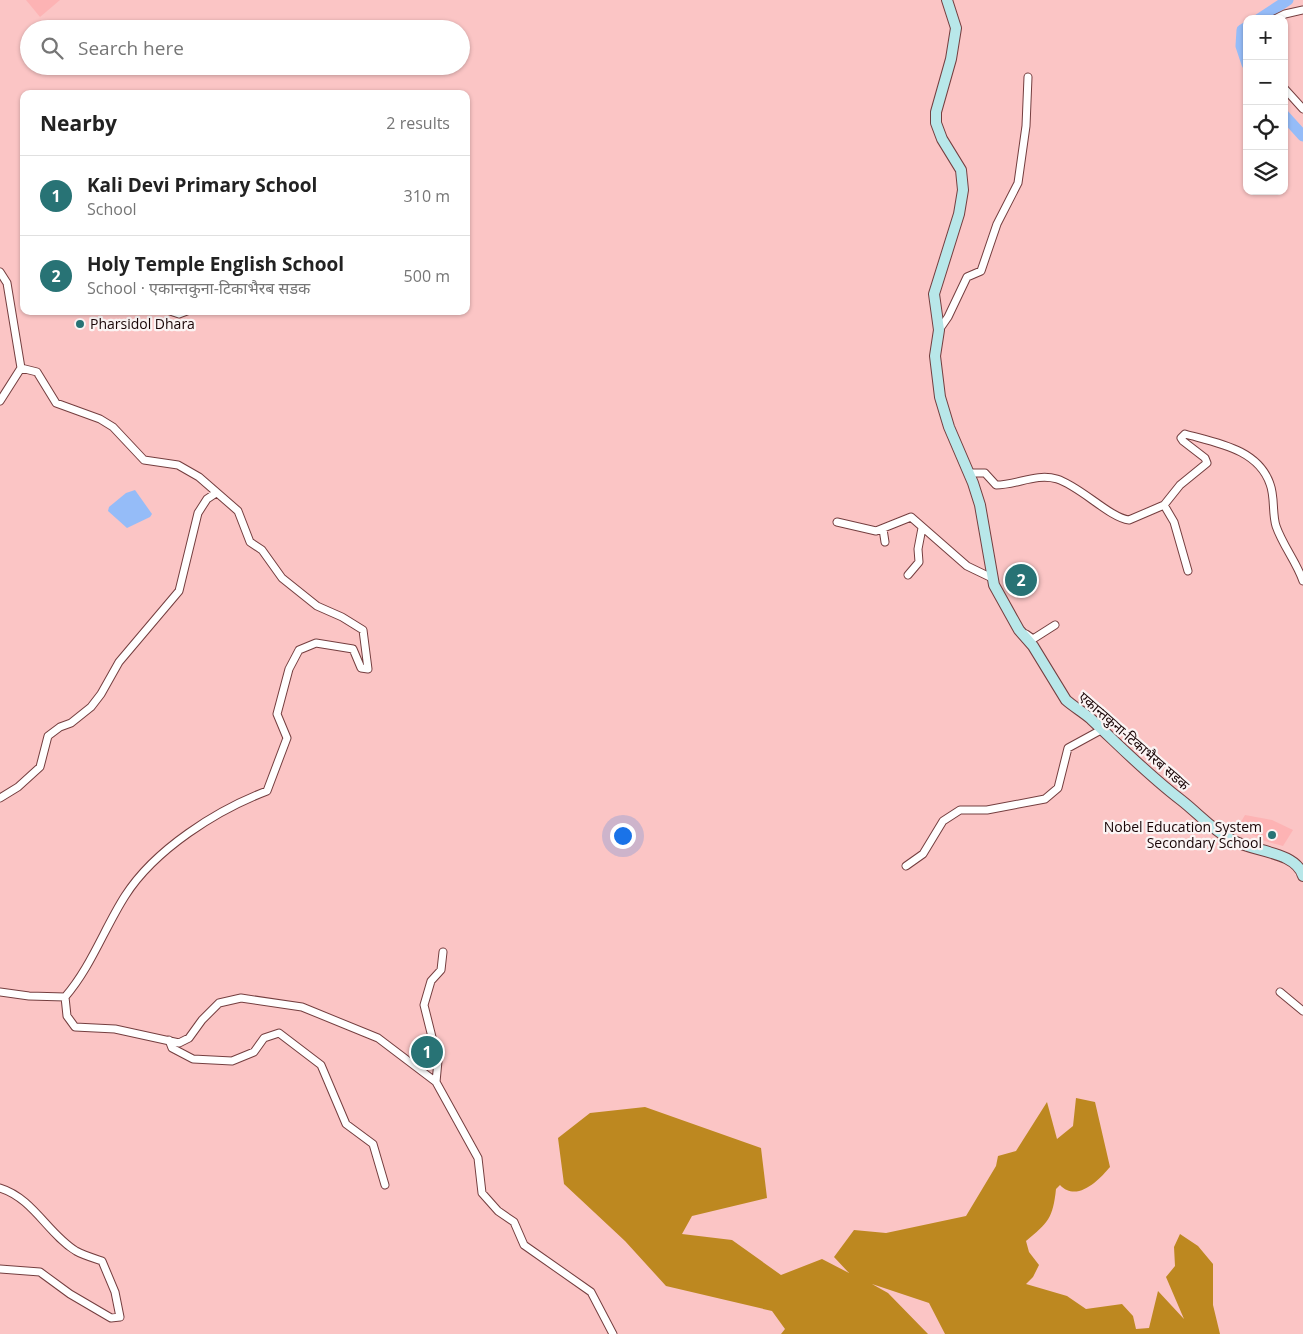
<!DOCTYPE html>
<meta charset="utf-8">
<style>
body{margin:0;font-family:"Open Sans","Noto Sans Devanagari",sans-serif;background:#f6f6f6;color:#222}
.controls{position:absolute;right:15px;top:15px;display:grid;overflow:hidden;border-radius:10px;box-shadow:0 1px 4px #0004}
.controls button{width:45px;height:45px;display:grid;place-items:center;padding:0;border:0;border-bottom:1px solid #e0e0e0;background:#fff;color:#222;font:25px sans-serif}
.you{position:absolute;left:622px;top:835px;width:18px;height:18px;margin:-12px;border:4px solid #fff;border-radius:50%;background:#1a73e8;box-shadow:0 0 0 8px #1a73e833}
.badge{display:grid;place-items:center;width:32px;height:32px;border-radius:50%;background:#287375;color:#fff;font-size:16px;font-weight:700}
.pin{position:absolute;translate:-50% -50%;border:2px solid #fff;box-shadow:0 1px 5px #0006}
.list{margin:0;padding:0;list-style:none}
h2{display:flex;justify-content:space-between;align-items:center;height:65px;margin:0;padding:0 20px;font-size:21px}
h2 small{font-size:16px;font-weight:400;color:#767676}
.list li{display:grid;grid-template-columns:32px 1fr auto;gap:15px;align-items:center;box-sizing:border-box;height:80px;padding:0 20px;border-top:1px solid #e0e0e0}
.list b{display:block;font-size:19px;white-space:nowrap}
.list p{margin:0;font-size:16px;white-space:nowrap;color:#767676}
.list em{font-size:16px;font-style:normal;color:#767676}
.icon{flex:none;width:28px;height:28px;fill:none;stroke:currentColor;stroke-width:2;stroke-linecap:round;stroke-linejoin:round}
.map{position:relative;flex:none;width:1303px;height:1334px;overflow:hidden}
.search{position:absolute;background:#fff;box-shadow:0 1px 4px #0004;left:20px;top:20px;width:450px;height:55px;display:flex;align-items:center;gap:12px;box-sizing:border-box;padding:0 18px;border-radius:28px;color:#767676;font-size:19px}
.panel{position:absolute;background:#fff;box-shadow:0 1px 4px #0004;left:20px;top:90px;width:450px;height:225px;border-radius:10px}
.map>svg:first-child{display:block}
.built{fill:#fdb3b4}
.forest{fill:#bd8820}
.water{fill:#95bcf8}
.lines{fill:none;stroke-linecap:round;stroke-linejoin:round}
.river{stroke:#95bcf8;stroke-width:11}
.street-casing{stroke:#743e3f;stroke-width:9}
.secondary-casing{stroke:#743e3f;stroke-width:12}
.street{stroke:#fff;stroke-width:7}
.secondary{stroke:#b8e7e9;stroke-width:10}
.poi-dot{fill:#287375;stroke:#fbf4f4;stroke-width:2}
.labels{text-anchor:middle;stroke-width:4.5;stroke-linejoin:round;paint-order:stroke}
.poi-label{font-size:14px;fill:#190506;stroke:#fbf4f4;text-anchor:start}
.street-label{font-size:14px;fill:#190506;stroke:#fbf4f4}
</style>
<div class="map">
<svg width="1303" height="1334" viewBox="0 0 1303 1334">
<rect width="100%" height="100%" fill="#fbc5c5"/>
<path class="built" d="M 26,0 L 60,0 L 40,17 Z
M 1245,815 L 1272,820 L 1293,830 L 1283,846 L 1265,841 L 1238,827 Z"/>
<path class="forest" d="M 1076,1098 L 1095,1102 L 1110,1167 C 1099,1180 1077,1203 1060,1185 L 1056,1189 C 1053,1218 1048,1223 1026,1241 L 1029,1252 L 1039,1265 L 1033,1277 L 1026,1284 L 1067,1296 L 1086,1309 L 1122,1304 L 1133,1316 L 1136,1329 L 1149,1328 L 1158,1291 L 1184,1319 L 1166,1277 L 1175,1266 L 1174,1247 L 1180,1234 L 1198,1246 L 1213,1264 L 1213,1305 L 1220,1334 L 945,1334 L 929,1303 L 872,1284 L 888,1293 L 928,1334 L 781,1334 L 785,1329 L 772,1311 L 666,1286 L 625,1241 L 564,1184 L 558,1138 L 590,1113 L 645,1107 L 761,1148 L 767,1198 L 692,1216 L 682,1234 L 732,1240 L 781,1275 L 822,1259 L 849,1273 L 834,1257 L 854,1230 L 886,1233 L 966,1216 L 996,1166 L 998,1156 L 1016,1151 L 1047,1102 L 1057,1139 L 1073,1126 Z"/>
<path class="water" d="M 135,490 L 152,514 L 150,517 L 127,528 L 108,511 L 109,507 L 126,493 Z"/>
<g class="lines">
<path class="river" d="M 1259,19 L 1288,0
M 1247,27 L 1242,30 L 1241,46 L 1247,64
M 1284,115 L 1303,136"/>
<defs>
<path id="street" d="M 1275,19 L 1285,14 L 1303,10
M 1284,88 L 1303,109
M 0,272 L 7,283 L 21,368 L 0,401
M 170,311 L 179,314 L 187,311
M 939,330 L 948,317 L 967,277 L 981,271 L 997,224 L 1018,183 L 1026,126 L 1028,77
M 21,368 L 37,372 L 56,403 L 100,419 L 113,427 L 144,460 L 178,465 L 199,477 L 238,511 L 250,542 L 262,550 L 282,578 L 317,606 L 342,617 L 363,630 L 368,669 L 361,668 L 353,649 L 316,643 L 299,650 L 289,669 L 277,714 L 287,738 L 267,791 C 217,810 155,849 125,896 C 104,929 91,967 65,997 L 67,1016 L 75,1027 L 115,1029 L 179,1043 L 189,1038 L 202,1020 L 219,1003 L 241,998 L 302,1007 L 378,1038 L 436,1082 L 478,1158 L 482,1193 L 498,1211 L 514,1222 L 524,1245 L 591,1292 L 613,1334
M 969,473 L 985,473 L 996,485 C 1017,485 1036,473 1057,479 C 1080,486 1110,518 1129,520 L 1164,505 L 1180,485 L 1207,463 L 1205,458 L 1183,441 L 1181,438 L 1185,434 C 1217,443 1258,449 1270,484 C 1275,497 1272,513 1276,526 C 1283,546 1296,561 1303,581
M 1164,505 L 1174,522 L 1188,571
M 837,522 L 876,531 L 911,517 L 967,566 L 992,578
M 883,529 L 885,542
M 908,575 L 919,562 L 918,549 L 922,528
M 1026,634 L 1033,639 L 1055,625
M 0,798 L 18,787 L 40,767 L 48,736 L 60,727 L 71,723 L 91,707 L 101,694 L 119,662 L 179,591 L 198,513 L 207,499 L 216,493
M 906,866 L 923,854 L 943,821 L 960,810 L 987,810 L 1045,799 L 1058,788 L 1068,748 L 1101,730
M 0,992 L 29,996 L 65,997
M 1280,992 L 1303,1011
M 169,1040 L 172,1048 L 193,1059 L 232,1061 L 254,1052 L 264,1038 L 279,1033 L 321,1065 L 346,1124 L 373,1144 L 385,1185
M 436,1082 L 438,1061 L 424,1005 L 431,981 L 441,970 L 443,952
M 0,1188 C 33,1198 48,1234 76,1251 C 83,1255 93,1258 102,1261 L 115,1292 L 120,1317 L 111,1318 L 70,1294 L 40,1272 L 0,1269"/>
<path id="secondary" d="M 947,0 L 956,28 L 951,59 L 936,112 L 936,123 L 942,139 L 961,170 L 963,190 L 959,214 L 934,294 L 939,330 L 935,356 L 940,397 L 949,427 L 973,483 L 980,505 L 994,585 L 1019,630 L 1033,646 L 1066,700 C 1074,707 1083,712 1091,719 C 1122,748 1147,774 1181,800 C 1199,814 1212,830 1232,840 C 1253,852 1296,851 1303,876"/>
</defs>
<use href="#street" class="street-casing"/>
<use href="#secondary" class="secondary-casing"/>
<use href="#street" class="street"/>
<use href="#secondary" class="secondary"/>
</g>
<g class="poi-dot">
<circle cx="80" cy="324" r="5"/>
<circle cx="1272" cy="835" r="5"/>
</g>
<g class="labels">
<g class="poi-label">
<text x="90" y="329">Pharsidol Dhara</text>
<text x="1262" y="832" text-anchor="end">Nobel Education System<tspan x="1262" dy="16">Secondary School</tspan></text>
</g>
<g class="street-label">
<text transform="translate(1134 741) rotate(41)" y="5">एकान्तकुना-टिकाभैरब सडक</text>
</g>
</g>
</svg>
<div class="controls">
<button>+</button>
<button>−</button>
<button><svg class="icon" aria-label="locate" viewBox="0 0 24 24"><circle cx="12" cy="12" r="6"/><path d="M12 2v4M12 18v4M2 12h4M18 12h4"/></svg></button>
<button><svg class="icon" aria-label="layers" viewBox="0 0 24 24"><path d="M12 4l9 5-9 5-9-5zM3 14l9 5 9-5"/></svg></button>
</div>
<div class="you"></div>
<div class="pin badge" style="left:427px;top:1052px">1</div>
<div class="pin badge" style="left:1021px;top:580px">2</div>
<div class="search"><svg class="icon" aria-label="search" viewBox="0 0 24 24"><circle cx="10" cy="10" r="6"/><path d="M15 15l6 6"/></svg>Search here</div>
<section class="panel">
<h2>Nearby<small>2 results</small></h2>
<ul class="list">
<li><span class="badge">1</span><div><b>Kali Devi Primary School</b><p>School</p></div><em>310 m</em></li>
<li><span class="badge">2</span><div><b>Holy Temple English School</b><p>School · एकान्तकुना-टिकाभैरब सडक</p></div><em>500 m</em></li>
</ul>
</section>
</div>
